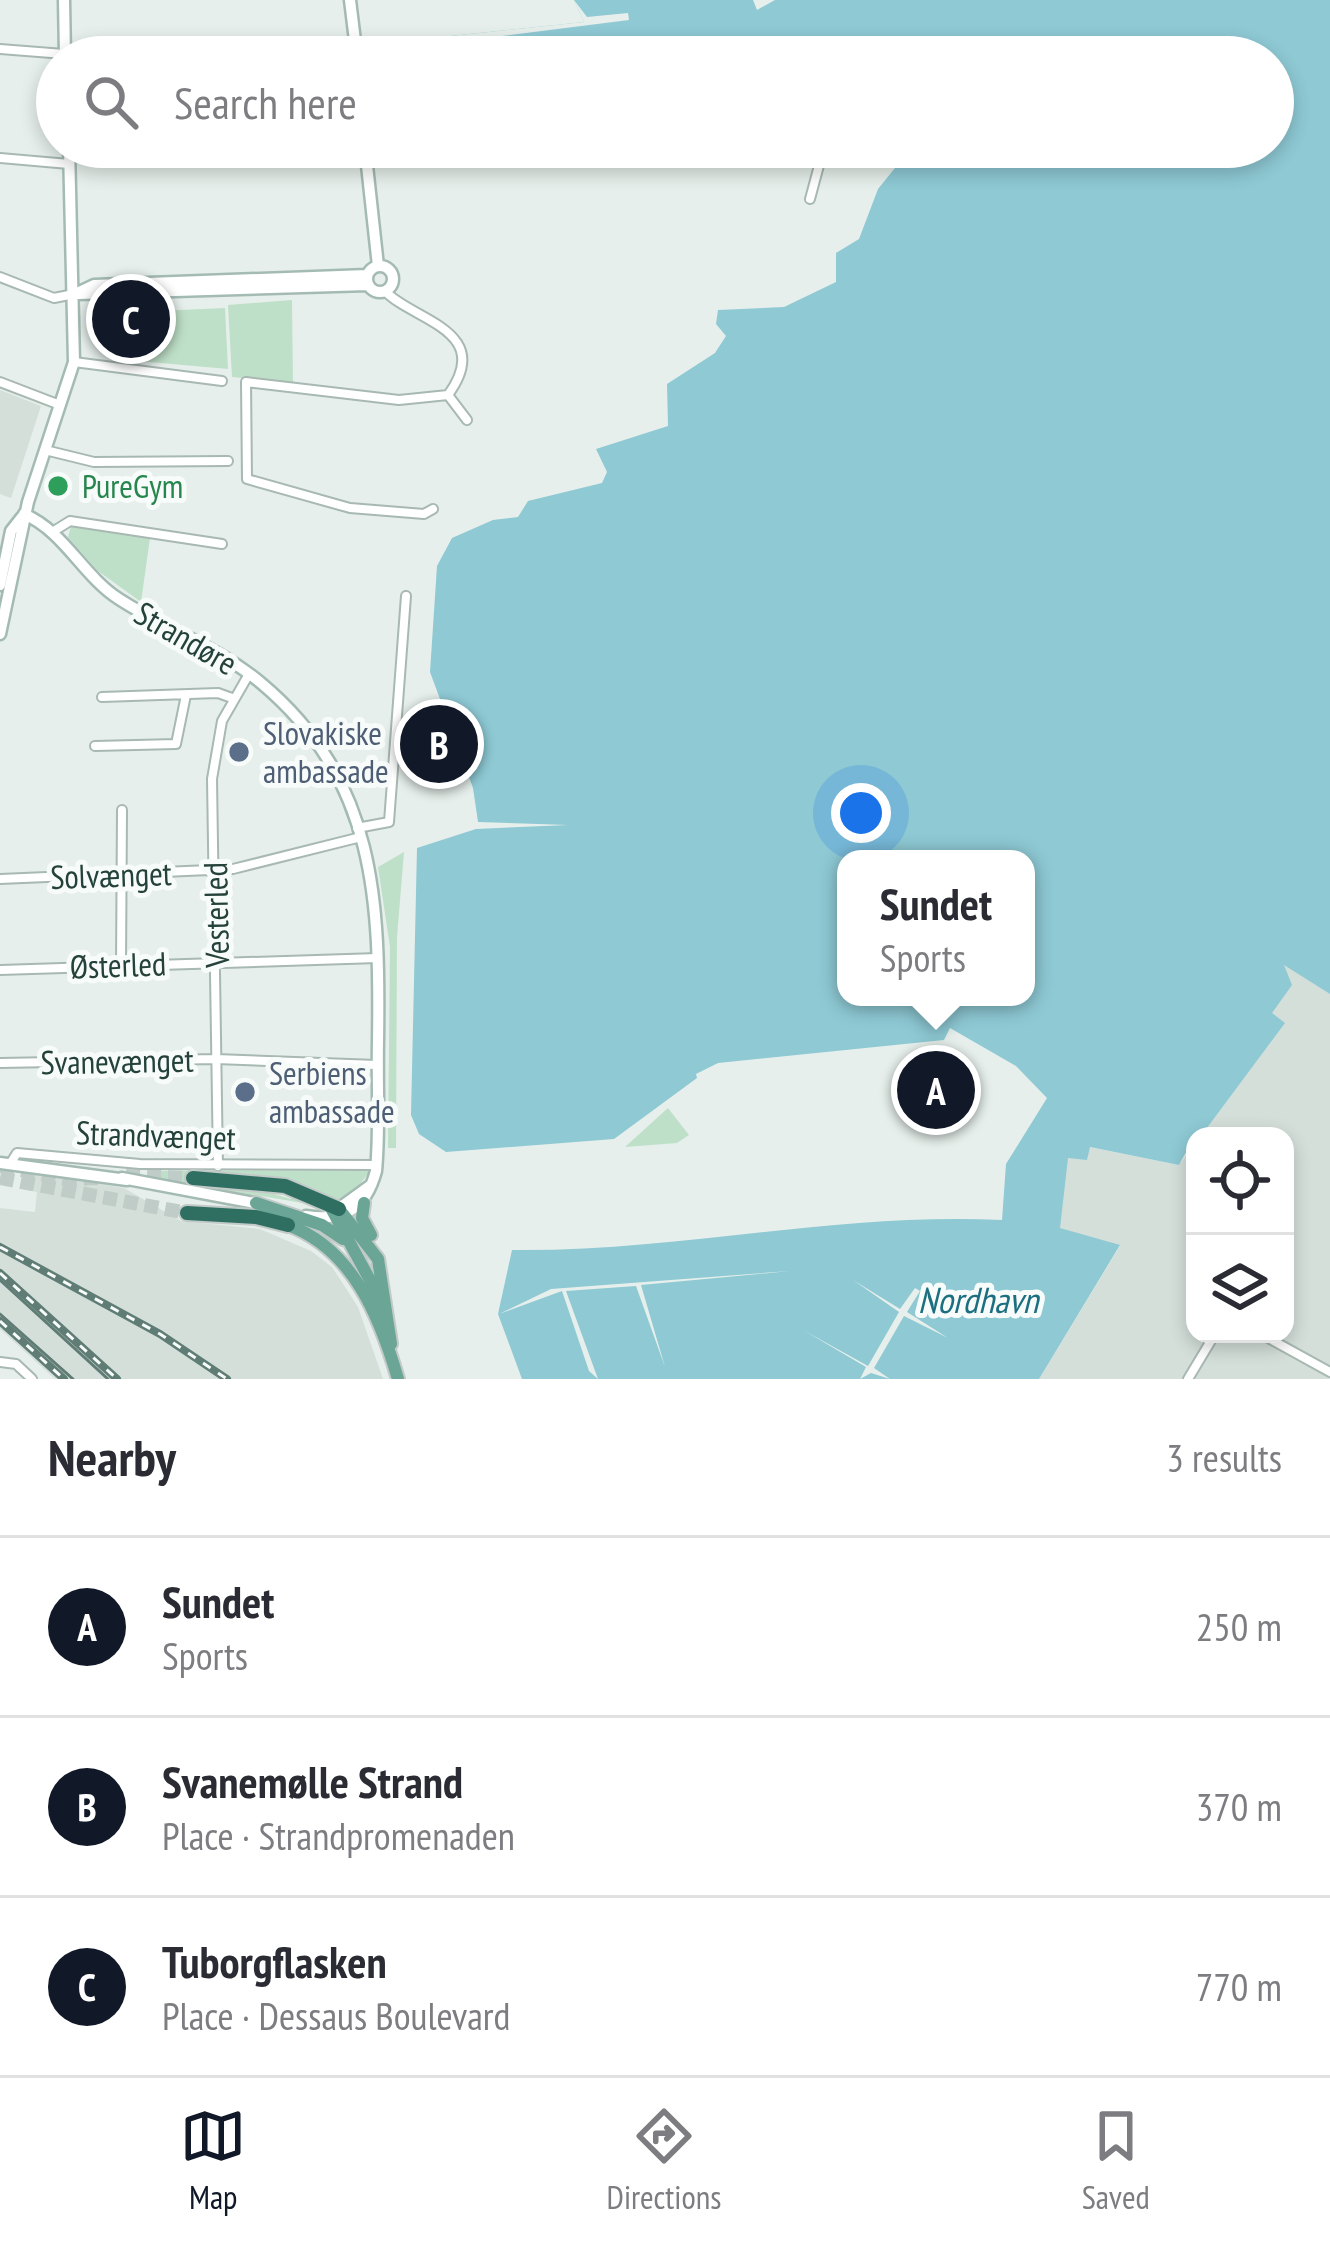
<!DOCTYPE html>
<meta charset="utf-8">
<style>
body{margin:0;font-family:"PT Sans Narrow",sans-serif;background:#f2f2f3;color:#2b2b33}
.controls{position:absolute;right:36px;bottom:36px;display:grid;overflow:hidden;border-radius:24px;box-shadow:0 6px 18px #0003}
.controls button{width:108px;height:108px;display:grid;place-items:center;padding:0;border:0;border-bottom:3px solid #e1e1e2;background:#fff;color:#2b2b33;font:60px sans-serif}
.you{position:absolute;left:861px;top:813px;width:42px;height:42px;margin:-30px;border:9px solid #fff;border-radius:50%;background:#1a73e8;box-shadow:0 0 0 18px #1a73e833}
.badge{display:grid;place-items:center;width:78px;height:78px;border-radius:50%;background:#111827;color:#fff;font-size:39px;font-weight:700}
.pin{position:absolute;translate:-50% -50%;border:6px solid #fff;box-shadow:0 3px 12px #0006}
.popup{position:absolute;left:837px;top:850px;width:198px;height:156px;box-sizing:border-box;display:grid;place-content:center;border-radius:24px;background:#fff;filter:drop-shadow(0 3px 9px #0005);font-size:39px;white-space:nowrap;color:#7c7c81}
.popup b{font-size:45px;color:#2b2b33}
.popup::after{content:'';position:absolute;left:50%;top:100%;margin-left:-24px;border:24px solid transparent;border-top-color:#fff}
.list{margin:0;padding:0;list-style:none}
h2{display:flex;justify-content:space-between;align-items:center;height:156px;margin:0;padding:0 48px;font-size:51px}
h2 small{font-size:39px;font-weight:400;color:#7c7c81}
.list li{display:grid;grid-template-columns:78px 1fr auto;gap:36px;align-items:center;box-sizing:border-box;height:180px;padding:0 48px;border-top:3px solid #e1e1e2}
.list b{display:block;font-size:45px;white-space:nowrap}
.list p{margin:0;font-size:39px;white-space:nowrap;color:#7c7c81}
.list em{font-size:39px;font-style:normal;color:#7c7c81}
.icon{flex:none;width:66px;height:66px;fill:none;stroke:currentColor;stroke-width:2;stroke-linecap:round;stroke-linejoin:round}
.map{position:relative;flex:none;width:1330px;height:1379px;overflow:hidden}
.search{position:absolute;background:#fff;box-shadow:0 6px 18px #0003;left:36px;right:36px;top:36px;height:132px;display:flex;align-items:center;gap:30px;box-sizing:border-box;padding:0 42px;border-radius:66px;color:#7c7c81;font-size:45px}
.sheet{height:696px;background:#fff}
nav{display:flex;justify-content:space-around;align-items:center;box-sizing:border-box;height:168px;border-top:3px solid #e1e1e2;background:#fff;font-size:33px;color:#7c7c81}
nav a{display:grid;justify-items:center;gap:6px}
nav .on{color:#111827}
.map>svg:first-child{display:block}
.built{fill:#d4dfda}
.green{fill:#bfe0c8}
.water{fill:#8ec9d4;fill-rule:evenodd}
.pier{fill:#e6efeb}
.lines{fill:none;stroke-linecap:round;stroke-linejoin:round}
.highway-tunnel{stroke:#bfccc8;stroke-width:14;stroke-dasharray:14 7;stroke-linecap:butt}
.street-casing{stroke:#a8b8b2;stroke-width:12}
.secondary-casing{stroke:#a4bbb3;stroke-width:15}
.primary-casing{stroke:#c2cac8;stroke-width:16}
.highway-casing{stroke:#c2cac8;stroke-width:18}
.street{stroke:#fff;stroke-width:8}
.secondary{stroke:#fff;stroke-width:10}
.primary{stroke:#6aa596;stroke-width:12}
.highway{stroke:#2f6f62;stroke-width:14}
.tram{stroke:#5f7d75;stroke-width:3}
.rail-casing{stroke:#5f7d75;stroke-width:8}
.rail{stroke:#f7fbf9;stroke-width:3;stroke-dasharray:9;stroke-linecap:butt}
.leisure-dot{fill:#2e9e5b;stroke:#f7fbf9;stroke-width:4.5}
.service-dot{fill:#5c6f8a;stroke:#f7fbf9;stroke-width:4.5}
.labels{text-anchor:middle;stroke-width:10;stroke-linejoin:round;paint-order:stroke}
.leisure-label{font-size:33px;fill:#27864d;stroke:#f7fbf9;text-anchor:start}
.street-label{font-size:33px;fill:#24423a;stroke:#f7fbf9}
.service-label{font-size:33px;fill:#4e5e75;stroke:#f7fbf9;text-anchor:start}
.water-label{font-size:36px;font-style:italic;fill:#1c6f80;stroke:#f7fbf9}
</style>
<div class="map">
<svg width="1330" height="1379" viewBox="0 0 1330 1379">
<rect width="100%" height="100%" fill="#e6efeb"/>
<path class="built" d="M 0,390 L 41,406 L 11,498 L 0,494 Z
M 1285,964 L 1330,994 L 1330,1379 L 1039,1379 L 1120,1246 L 1059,1228 L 1006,1164 L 1026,1137 L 1087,1160 L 1089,1147 L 1179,1165 L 1195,1144 L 1195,1334 L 1285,1334 L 1285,1136 L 1201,1136 L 1284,1024 L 1271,1013 Z
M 29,1173 L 124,1188 L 181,1221 L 260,1229 L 311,1251 L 332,1267 L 358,1307 L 383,1379 L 55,1379 L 0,1329 L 0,1208 L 35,1212 L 37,1192 L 27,1190 L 23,1181 Z"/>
<path class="green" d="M 292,300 L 293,383 L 232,377 L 228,305 Z
M 225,308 L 228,369 L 127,360 L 126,326 L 135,326 L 135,312 Z
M 71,526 L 150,538 L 141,602 L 98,571 L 68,537 Z
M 404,852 L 397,937 L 396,1148 L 388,1148 L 390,947 L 378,867 Z
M 668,1108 L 689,1135 L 677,1143 L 625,1147 Z
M 371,1170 L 346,1202 L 286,1180 L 257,1189 L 291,1199 L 294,1192 L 326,1207 L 155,1178 L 161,1171 Z"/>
<path class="water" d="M 574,0 L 753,0 L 757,10 L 775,0 L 1330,0 L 1330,994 L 1284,965 L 1292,985 L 1272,1013 L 1285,1023 L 1201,1136 L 1195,1136 L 1179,1165 L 1090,1147 L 1087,1160 L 1068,1158 L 1060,1228 L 1120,1245 L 1039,1379 L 522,1379 L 498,1314 L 512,1250 C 676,1252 837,1212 1002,1220 L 1006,1164 L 1047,1098 L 1016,1066 L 950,1028 L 944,1040 L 718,1063 L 696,1074 L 697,1078 L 614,1139 L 446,1152 L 419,1134 L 411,1115 L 417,848 L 476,829 L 568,825 L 478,822 L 473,788 L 430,672 L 437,566 L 452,538 L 493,520 L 518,517 L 528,501 L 602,483 L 607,472 L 596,449 L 668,426 L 667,384 L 715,353 L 726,336 L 716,324 L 718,310 L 784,307 L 836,282 L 836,253 L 859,239 L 878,189 L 903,158 L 928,157 L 928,147 L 1273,147 L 1273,57 L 939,57 L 937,45 L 929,39 L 925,57 L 250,57 L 584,22 ZM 846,859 L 1026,859 L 1026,997 L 846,997 Z"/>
<path class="pier" d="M 574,0 L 587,17 L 628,13 L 629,20 L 407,48 L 250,57 L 584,22 Z
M 790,1271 L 641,1285 L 665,1367 L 636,1286 L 566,1291 L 598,1379 L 589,1371 L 562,1291 L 499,1314 L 551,1289 Z
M 853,1280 L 900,1309 L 915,1288 L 920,1291 L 907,1312 L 948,1338 L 904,1316 L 874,1368 L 890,1379 L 871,1373 L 860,1379 L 866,1367 L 803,1330 L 868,1366 L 899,1312 Z"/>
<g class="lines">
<path class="highway-tunnel" d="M 1,1166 L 64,1179 L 98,1178
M 126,1176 L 193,1178
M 0,1178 L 187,1213"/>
<defs>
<path id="street" d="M 0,49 L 64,54
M 366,154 L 433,147
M 0,158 L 69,164
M 810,199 L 824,147
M 0,277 L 54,298 L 74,294
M 385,291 C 411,320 496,330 448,395
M 74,362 L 222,381
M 0,382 L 60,405
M 448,395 L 467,420
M 45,450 L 94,462 L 228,461
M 433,509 L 424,514 L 350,508 L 247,479 L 246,382 L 399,400 L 448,395
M 54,531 L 70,521 L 222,544
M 102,697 L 218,693 L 232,698
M 95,746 L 176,744 L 186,695
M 357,828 L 389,822 L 406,596
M 0,879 L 233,869 L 361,837
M 121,966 L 122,810
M 0,970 L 378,958
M 0,1063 L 216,1059 L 377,1065
M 10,1164 L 17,1153 L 140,1164 L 377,1165
M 218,1166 L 212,779 L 222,721 L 249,674
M 1261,1334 L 1330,1372
M 0,1362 L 16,1364 L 32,1379
M 1188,1379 L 1215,1334"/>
<path id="secondary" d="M 64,0 L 65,57
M 350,0 L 357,57
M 365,147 L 378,266
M367 279a13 13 0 1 1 26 0a13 13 0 1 1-26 0Z
M 75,294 L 94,285 L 367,275
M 78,294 L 368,285
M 24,514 C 65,532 82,575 119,599 C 165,629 218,647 261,683 C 377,780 380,903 378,1042 C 377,1085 380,1128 376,1171 C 366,1208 345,1222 306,1216
M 0,585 L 11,531 L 22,517
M 0,634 L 28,502 L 74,362 L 69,147
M 0,1163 L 127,1180
M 122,1178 L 260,1204
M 338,1209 L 371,1185"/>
<path id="primary" d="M 256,1203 L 322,1225 L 343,1239
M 364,1203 L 362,1218 L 371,1235
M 339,1209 L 378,1259 L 391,1344
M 332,1210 L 371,1282 L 378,1315
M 288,1225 C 353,1249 380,1317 398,1379"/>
<path id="highway" d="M 193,1178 L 285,1186 L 339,1209
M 187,1213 L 256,1217 L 288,1225"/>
</defs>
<use href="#street" class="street-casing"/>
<use href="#secondary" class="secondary-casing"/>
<use href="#primary" class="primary-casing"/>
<use href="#highway" class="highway-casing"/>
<use href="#street" class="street"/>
<use href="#secondary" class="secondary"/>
<use href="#primary" class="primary"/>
<use href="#highway" class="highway"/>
<path class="tram" d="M 0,1280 L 108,1379
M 0,1314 L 73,1379"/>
<defs>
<path id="rail" d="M 0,1247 L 160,1334 L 227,1379
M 0,1273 L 117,1379
M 0,1321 L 64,1379"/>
</defs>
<use href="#rail" class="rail-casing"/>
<use href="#rail" class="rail"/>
</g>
<circle class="leisure-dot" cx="58" cy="486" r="12"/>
<g class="service-dot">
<circle cx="239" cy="752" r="12"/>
<circle cx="245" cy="1092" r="12"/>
</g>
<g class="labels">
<g class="leisure-label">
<text x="82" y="498">PureGym</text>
</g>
<g class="street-label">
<text transform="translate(186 638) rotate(30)" y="12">Strandøre</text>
<text transform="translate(111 875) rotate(-2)" y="12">Solvænget</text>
<text transform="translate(216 915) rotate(-91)" y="12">Vesterled</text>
<text transform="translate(118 965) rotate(-2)" y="12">Østerled</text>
<text transform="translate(117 1061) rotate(-1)" y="12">Svanevænget</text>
<text transform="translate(156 1135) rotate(2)" y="12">Strandvænget</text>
</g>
<g class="service-label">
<text x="263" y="745">Slovakiske<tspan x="263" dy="38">ambassade</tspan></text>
<text x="269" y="1085">Serbiens<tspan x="269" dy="38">ambassade</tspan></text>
</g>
<g class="water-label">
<text x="978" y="1313">Nordhavn</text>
</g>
</g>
</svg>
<div class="controls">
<button><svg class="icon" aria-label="locate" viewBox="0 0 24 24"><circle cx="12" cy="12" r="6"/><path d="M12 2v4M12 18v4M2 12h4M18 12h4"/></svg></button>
<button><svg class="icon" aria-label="layers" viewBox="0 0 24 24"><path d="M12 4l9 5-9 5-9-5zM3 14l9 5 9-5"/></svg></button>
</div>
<div class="you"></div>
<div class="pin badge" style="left:936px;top:1090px">A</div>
<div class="popup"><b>Sundet</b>Sports</div>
<div class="pin badge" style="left:439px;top:744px">B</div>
<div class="pin badge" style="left:131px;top:319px">C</div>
<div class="search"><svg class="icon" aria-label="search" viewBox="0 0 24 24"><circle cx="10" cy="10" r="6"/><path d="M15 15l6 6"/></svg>Search here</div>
</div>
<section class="sheet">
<h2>Nearby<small>3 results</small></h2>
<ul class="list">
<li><span class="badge">A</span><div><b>Sundet</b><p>Sports</p></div><em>250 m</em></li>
<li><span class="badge">B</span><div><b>Svanemølle Strand</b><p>Place · Strandpromenaden</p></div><em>370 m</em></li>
<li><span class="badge">C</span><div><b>Tuborgflasken</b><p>Place · Dessaus Boulevard</p></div><em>770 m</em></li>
</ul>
</section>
<nav>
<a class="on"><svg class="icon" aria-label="map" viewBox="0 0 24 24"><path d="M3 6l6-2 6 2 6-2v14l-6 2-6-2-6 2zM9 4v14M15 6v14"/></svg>Map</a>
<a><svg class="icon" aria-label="directions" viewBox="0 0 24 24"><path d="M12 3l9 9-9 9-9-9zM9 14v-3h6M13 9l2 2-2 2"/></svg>Directions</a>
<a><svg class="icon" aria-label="saved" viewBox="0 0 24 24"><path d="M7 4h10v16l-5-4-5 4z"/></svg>Saved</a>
</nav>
